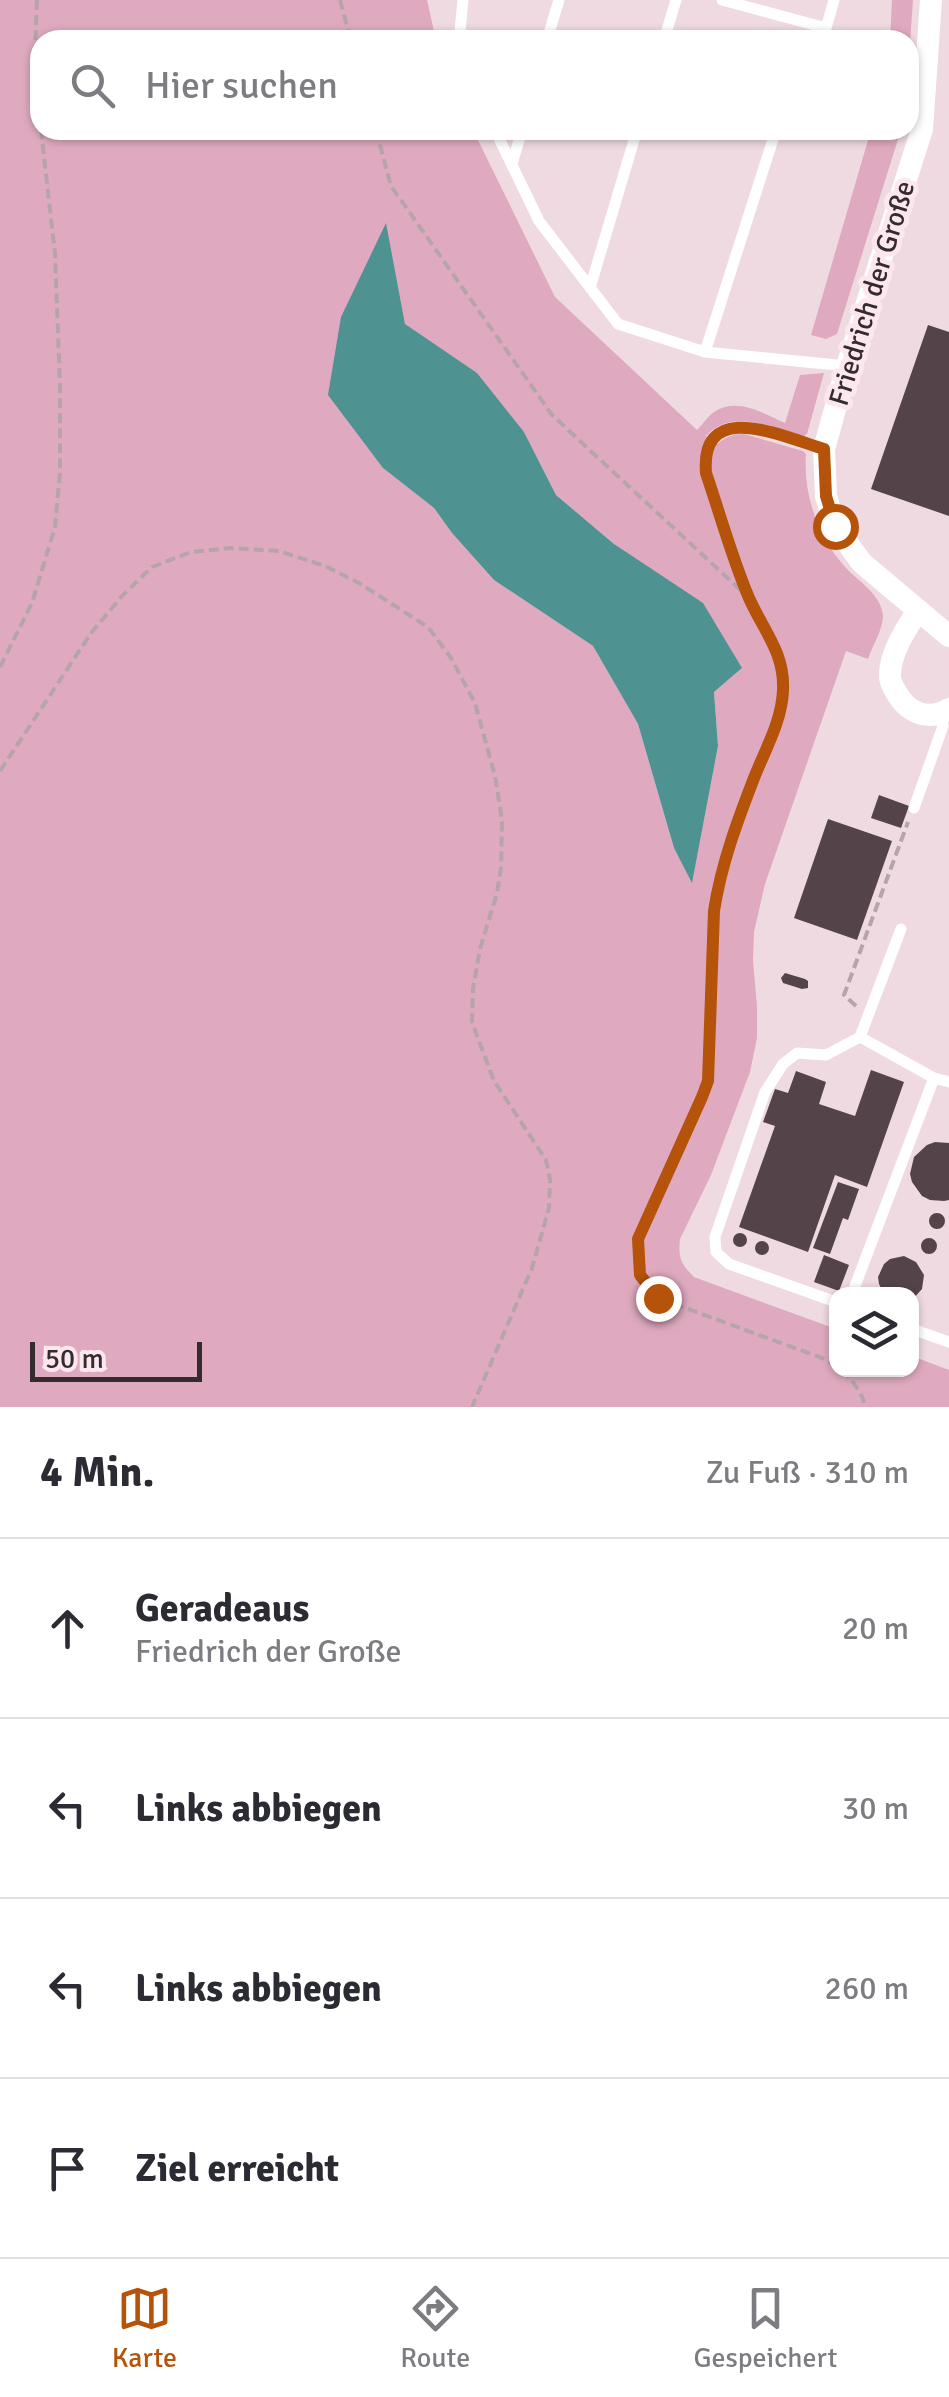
<!DOCTYPE html>
<html lang="de">
<meta charset="utf-8">
<style>
body{margin:0;font-family:Signika,sans-serif;background:#f2f2f3;color:#2b2b33}
.controls{position:absolute;right:30px;bottom:30px;display:grid;overflow:hidden;border-radius:20px;box-shadow:0 2px 8px #0004}
.controls button{width:90px;height:90px;display:grid;place-items:center;padding:0;border:0;border-bottom:2px solid #e1e1e2;background:#fff;color:#2b2b33;font:50px sans-serif}
.scale{position:absolute;left:30px;bottom:25px;width:172px;box-sizing:border-box;padding-left:10px;border:5px solid #342b2f;border-top:0;font-size:28px;line-height:35px;white-space:nowrap;color:#342b2f;-webkit-text-stroke:8px #fde7ef;paint-order:stroke}
.stop{position:absolute;width:30px;height:30px;margin:-22px;border:8px solid #b45309;border-radius:50%;background:#fff}
.stop.end{background:#b45309;border-color:#fff;box-shadow:0 2px 10px #0008}
.list{margin:0;padding:0;list-style:none}
h2{display:flex;justify-content:space-between;align-items:center;height:130px;margin:0;padding:0 40px;font-size:42px}
h2 small{font-size:32px;font-weight:400;color:#7c7c81}
.list li{display:grid;grid-template-columns:65px 1fr auto;gap:30px;align-items:center;box-sizing:border-box;height:180px;padding:0 40px;border-top:2px solid #e1e1e2}
.list b{display:block;font-size:38px;white-space:nowrap}
.list p{margin:0;font-size:32px;white-space:nowrap;color:#7c7c81}
.list em{font-size:32px;font-style:normal;color:#7c7c81}
.icon{flex:none;width:55px;height:55px;fill:none;stroke:currentColor;stroke-width:2;stroke-linecap:round;stroke-linejoin:round}
.map{position:relative;flex:none;width:949px;height:1407px;overflow:hidden}
.search{position:absolute;background:#fff;box-shadow:0 2px 8px #0004;left:30px;right:30px;top:30px;height:110px;display:flex;align-items:center;gap:25px;box-sizing:border-box;padding:0 35px;border-radius:30px;color:#7c7c81;font-size:38px}
.sheet{height:850px;background:#fff}
nav{display:flex;justify-content:space-around;align-items:center;box-sizing:border-box;height:140px;border-top:2px solid #e1e1e2;background:#fff;font-size:28px;color:#7c7c81}
nav a{display:grid;justify-items:center;gap:5px}
nav .on{color:#b45309}
.map>svg:first-child{display:block}
.green{fill:#dfaabf;fill-rule:evenodd}
.water{fill:#4e9291}
.building{fill:#544349}
.lines{fill:none;stroke-linecap:round;stroke-linejoin:round}
.path{stroke:#b6a4ab;stroke-width:4;stroke-dasharray:10 5;stroke-linecap:butt}
.lane{stroke:#fff;stroke-width:11}
.street{stroke:#fff;stroke-width:22}
.route{stroke:#b45309;stroke-width:12}
.labels{text-anchor:middle;stroke-width:10;stroke-linejoin:round;paint-order:stroke}
.street-label{font-size:28px;fill:#342b2f;stroke:#fde7ef}
</style>
<div class="map">
<svg width="949" height="1407" viewBox="0 0 949 1407">
<rect width="100%" height="100%" fill="#f0dae2"/>
<path class="green" d="M 0,0 L 427,0 L 436,40 L 40,40 L 40,130 L 473,130 L 555,297 L 697,430 C 702,425 708,416 714,412 C 737,397 763,413 785,423 L 800,375 L 824,373 L 807,434 L 803,437 C 772,428 732,407 706,436 L 717,444 C 726,437 733,434 744,434 L 803,451 L 806,454 C 803,495 818,537 846,568 C 858,581 882,595 883,616 C 883,630 872,646 868,659 L 846,651 L 765,884 L 754,932 L 753,960 L 757,1006 L 757,1038 L 750,1072 L 711,1175 L 680,1239 C 678,1258 681,1264 694,1277 L 836,1329 L 836,1370 L 912,1370 L 912,1356 L 949,1370 L 949,1407 L 0,1407 ZM 386,226 L 405,324 L 524,432 L 556,495 L 614,544 L 741,669 L 714,692 L 718,746 L 692,881 L 674,848 L 638,724 L 593,646 L 494,580 L 452,533 L 434,508 L 383,468 Z
M 892,0 L 913,0 L 909,58 L 909,40 L 890,40 Z
M 871,130 L 892,130 L 900,133 L 837,334 L 826,339 L 811,335 Z"/>
<path class="water" d="M 386,223 L 405,324 L 477,373 L 524,432 L 556,495 L 614,544 L 703,603 L 742,668 L 714,692 L 718,746 L 692,883 L 674,848 L 638,724 L 593,646 L 494,580 L 452,533 L 434,508 L 383,468 L 328,395 L 341,317 Z"/>
<path class="building" d="M 928,325 L 949,332 L 949,516 L 871,489 Z
M 879,795 L 909,806 L 901,828 L 871,818 Z
M 828,819 L 892,841 L 857,940 L 794,918 Z
M 785,973 L 805,979 L 808,981 L 808,988 L 802,989 L 783,983 L 781,978 Z
M 871,1070 L 904,1082 L 867,1187 L 835,1175 L 808,1252 L 739,1227 L 775,1126 L 763,1122 L 775,1089 L 788,1093 L 796,1071 L 826,1082 L 819,1104 L 855,1116 Z
M 935,1142 L 949,1143 L 949,1200 L 944,1201 L 930,1200 L 922,1196 L 912,1182 L 910,1174 L 914,1157 L 927,1145 Z
M 838,1182 L 859,1189 L 848,1220 L 843,1218 L 830,1254 L 813,1248 Z
M929 1221a8 8 0 1 1 16 0a8 8 0 1 1-16 0Z
M733 1240a7 7 0 1 1 14 0a7 7 0 1 1-14 0Z
M921 1246a8 8 0 1 1 16 0a8 8 0 1 1-16 0Z
M755 1248a7 7 0 1 1 14 0a7 7 0 1 1-14 0Z
M 824,1255 L 849,1265 L 839,1291 L 814,1282 Z
M 904,1256 L 916,1262 L 924,1275 L 922,1289 L 912,1300 L 912,1294 L 884,1294 L 879,1284 L 878,1277 L 884,1264 L 890,1259 Z"/>
<g class="lines">
<path class="path" d="M 37,0 L 35,48 L 40,111
M 340,0 L 351,40
M 376,130 L 391,186 L 552,415 L 748,597
M 802,443 C 762,431 701,405 706,473 C 720,514 732,558 749,598 C 763,630 785,653 783,690 C 782,721 765,751 754,778 C 737,822 721,865 714,911 L 708,1081 L 703,1097 L 638,1239 L 639,1275 L 658,1298 L 822,1358 L 836,1366
M 0,667 L 32,603 L 55,527 L 60,472 L 60,386 L 55,254 L 41,130
M 0,771 L 91,633 L 123,595 L 152,567 L 191,552 L 231,548 L 279,551 L 325,566 L 359,583 L 428,627 L 451,658 L 475,703 L 495,776 L 502,820 L 501,867 L 497,893 L 480,949 L 473,989 L 472,1022 L 494,1081 L 546,1160 L 550,1180 L 549,1208 L 532,1268 L 472,1407
M 856,1006 L 844,995 L 908,822
M 842,1370 C 851,1380 863,1392 865,1407"/>
<path class="lane" d="M 722,0 L 826,28 L 834,0
M 462,40 L 460,31 L 463,0
M 547,40 L 559,0
M 664,40 L 676,0
M 495,130 L 539,221 L 618,324 L 705,352 L 847,366
M 512,164 L 522,130
M 590,288 L 637,130
M 705,352 L 776,130
M 914,808 L 943,726 L 941,713
M 860,1037 L 901,929
M 852,1294 L 934,1078
M 836,1302 L 729,1264 L 716,1252 L 715,1237 L 765,1092 L 783,1064 L 797,1053 L 826,1055 L 860,1037 L 934,1078 L 949,1082
M 912,1329 L 949,1342"/>
<path class="street" d="M 931,0 L 922,129 L 847,366 L 824,449 L 826,496 L 835,526 L 862,563 L 949,636
M 918,610 C 906,629 889,654 890,677 C 890,682 893,687 896,692 C 907,712 927,722 949,709"/>
</g>
<g class="lines">
<path class="route" d="M 658,1298 L 640,1275 L 638,1239 L 702,1097 L 708,1081 L 714,911 C 721,865 737,822 754,778 C 765,750 782,721 783,690 C 785,653 763,630 749,598 C 732,558 720,514 706,473 C 700,397 784,437 824,449 L 826,496 L 835,526"/>
</g>
<g class="labels">
<g class="street-label">
<text transform="translate(871 293) rotate(-73)" y="10">Friedrich der Große</text>
</g>
</g>
</svg>
<div class="controls">
<button><svg class="icon" aria-label="layers" viewBox="0 0 24 24"><path d="M12 4l9 5-9 5-9-5zM3 14l9 5 9-5"/></svg></button>
</div>
<div class="scale">50 m</div>
<div class="stop" style="left:835px;top:526px"></div>
<div class="stop end" style="left:658px;top:1298px"></div>
<div class="search"><svg class="icon" aria-label="search" viewBox="0 0 24 24"><circle cx="10" cy="10" r="6"/><path d="M15 15l6 6"/></svg>Hier suchen</div>
</div>
<section class="sheet">
<h2>4 Min.<small>Zu Fuß · 310 m</small></h2>
<ul class="list">
<li><svg class="icon" aria-label="ahead" viewBox="0 0 24 24"><path d="M12 20V5M6 11l6-6 6 6"/></svg><div><b>Geradeaus</b><p>Friedrich der Große</p></div><em>20 m</em></li>
<li><svg class="icon" aria-label="left" viewBox="0 0 24 24"><path d="M17 20v-9H6M10 6l-5 5 5 5"/></svg><div><b>Links abbiegen</b></div><em>30 m</em></li>
<li><svg class="icon" aria-label="left" viewBox="0 0 24 24"><path d="M17 20v-9H6M10 6l-5 5 5 5"/></svg><div><b>Links abbiegen</b></div><em>260 m</em></li>
<li><svg class="icon" aria-label="arrive" viewBox="0 0 24 24"><path d="M6 21V4h12l-3 4 3 4H6"/></svg><div><b>Ziel erreicht</b></div></li>
</ul>
</section>
<nav>
<a class="on"><svg class="icon" aria-label="map" viewBox="0 0 24 24"><path d="M3 6l6-2 6 2 6-2v14l-6 2-6-2-6 2zM9 4v14M15 6v14"/></svg>Karte</a>
<a><svg class="icon" aria-label="directions" viewBox="0 0 24 24"><path d="M12 3l9 9-9 9-9-9zM9 14v-3h6M13 9l2 2-2 2"/></svg>Route</a>
<a><svg class="icon" aria-label="saved" viewBox="0 0 24 24"><path d="M7 4h10v16l-5-4-5 4z"/></svg>Gespeichert</a>
</nav>
